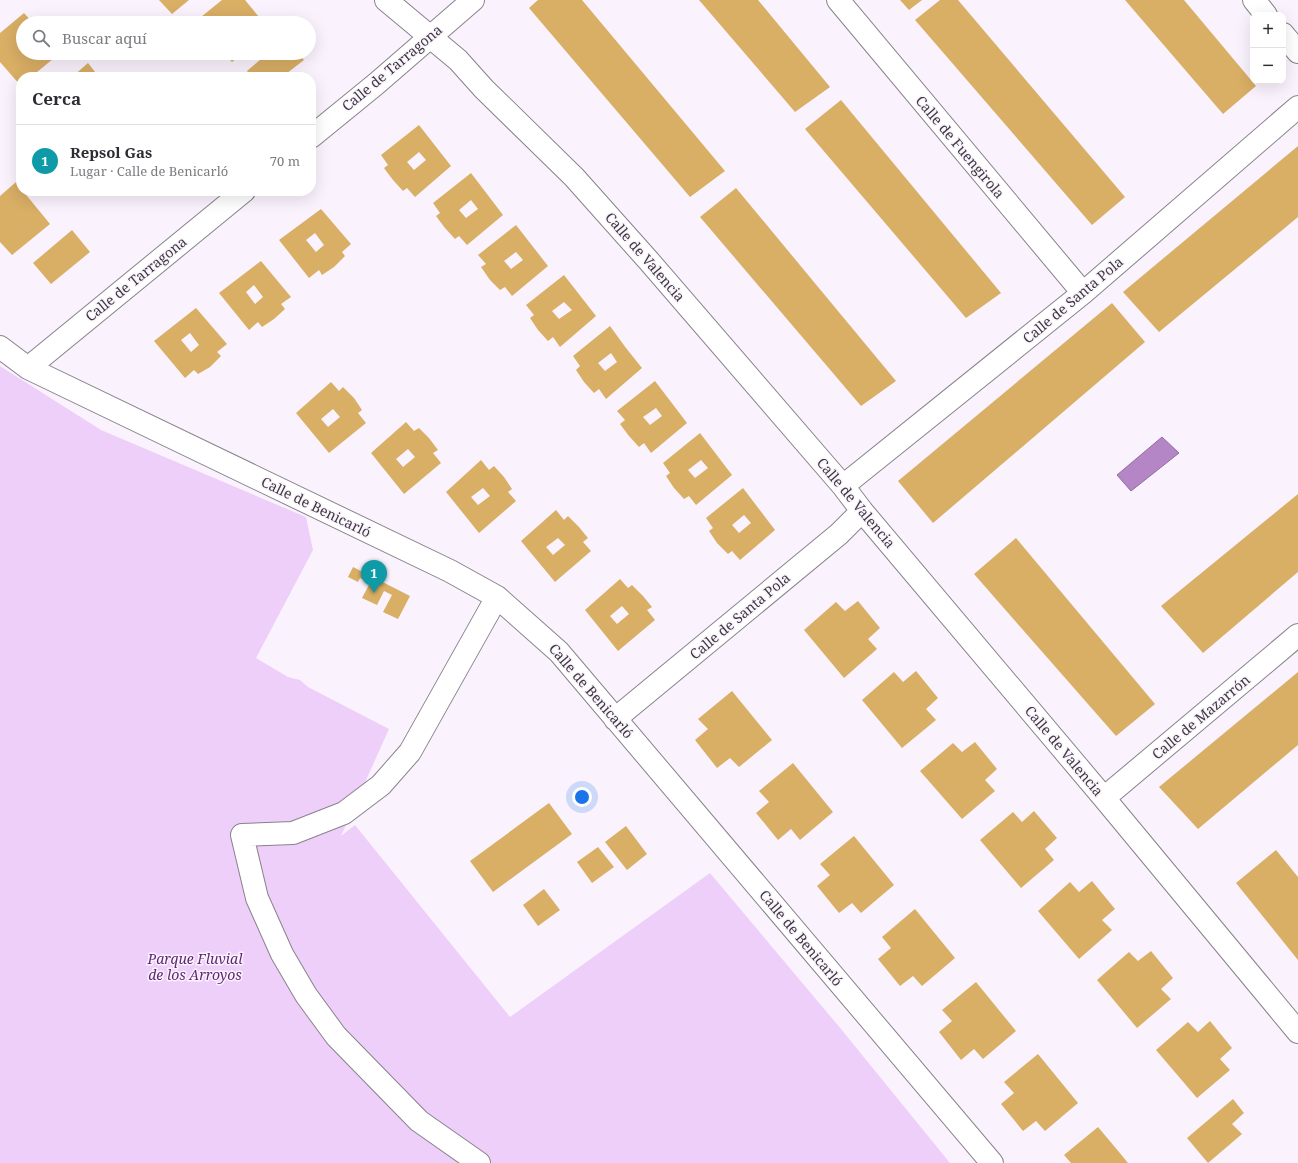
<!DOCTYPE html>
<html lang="es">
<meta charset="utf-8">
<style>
body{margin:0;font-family:"Noto Serif",serif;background:#f7f7f7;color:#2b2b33}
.controls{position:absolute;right:12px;top:12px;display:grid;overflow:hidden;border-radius:8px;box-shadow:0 4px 16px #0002}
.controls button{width:36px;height:36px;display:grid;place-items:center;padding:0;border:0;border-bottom:1px solid #e1e1e2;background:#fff;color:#2b2b33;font:20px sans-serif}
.you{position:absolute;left:582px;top:797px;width:14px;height:14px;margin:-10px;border:3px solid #fff;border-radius:50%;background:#1a73e8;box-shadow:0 0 0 6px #1a73e833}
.badge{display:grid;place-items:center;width:26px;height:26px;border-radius:50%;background:#9b701e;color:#fff;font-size:13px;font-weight:700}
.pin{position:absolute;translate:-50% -33px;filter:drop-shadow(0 1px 2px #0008)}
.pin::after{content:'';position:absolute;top:21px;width:14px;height:12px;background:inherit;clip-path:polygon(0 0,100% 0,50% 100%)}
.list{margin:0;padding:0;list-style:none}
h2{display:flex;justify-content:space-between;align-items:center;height:52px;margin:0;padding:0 16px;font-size:17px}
h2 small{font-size:13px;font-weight:400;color:#7c7c81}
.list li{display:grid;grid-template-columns:26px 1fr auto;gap:12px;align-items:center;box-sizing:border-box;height:72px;padding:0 16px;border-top:1px solid #e1e1e2}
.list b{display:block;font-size:15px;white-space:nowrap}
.list p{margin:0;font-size:13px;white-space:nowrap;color:#7c7c81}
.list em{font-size:13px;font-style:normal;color:#7c7c81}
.icon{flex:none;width:22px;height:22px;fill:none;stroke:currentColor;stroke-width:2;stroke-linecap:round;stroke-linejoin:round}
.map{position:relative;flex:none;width:1298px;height:1163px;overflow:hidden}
.search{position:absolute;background:#fff;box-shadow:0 4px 16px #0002;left:16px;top:16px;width:300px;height:44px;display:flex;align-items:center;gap:10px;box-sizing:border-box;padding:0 14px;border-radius:22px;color:#7c7c81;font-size:15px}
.panel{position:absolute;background:#fff;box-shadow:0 4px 16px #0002;left:16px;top:72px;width:300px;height:124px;border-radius:16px}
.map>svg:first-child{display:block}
.green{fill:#eecffa}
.water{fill:#b586c5;stroke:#906f9c}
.building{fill:#d9ae65;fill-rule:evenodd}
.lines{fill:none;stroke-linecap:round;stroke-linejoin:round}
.minor-casing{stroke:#89828c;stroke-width:24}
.minor{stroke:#fff;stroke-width:22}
.labels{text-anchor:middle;stroke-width:3;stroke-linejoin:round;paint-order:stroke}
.street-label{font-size:14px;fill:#3b393d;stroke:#faf3fd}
.park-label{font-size:14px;font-style:italic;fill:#602673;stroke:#faf3fd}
</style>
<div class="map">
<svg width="1298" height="1163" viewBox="0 0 1298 1163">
<rect width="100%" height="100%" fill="#faf3fd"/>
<path class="green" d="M 0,366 L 101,430 L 306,517 L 313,550 L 256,658 L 288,677 L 300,680 L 308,687 L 389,729 L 341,836 L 355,825 L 510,1017 L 710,873 L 841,1029 L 950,1163 L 0,1163 Z"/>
<path class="water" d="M 1162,437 L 1179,453 L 1131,491 L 1117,475 Z"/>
<path class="building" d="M 159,0 L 189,0 L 172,14 Z
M 222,0 L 245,0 L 264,23 L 197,23 L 196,21 Z
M 538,0 L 582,0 L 725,171 L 690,197 L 529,8 Z
M 699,0 L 758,0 L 830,87 L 795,112 Z
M 900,0 L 922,0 L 909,10 Z
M 940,0 L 958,0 L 1125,197 L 1092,225 L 915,20 Z
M 1125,0 L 1184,0 L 1256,86 L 1223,114 Z
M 24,13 L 33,23 L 23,23 L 23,53 L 58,53 L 59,54 L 31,77 L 21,77 L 21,86 L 0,62 L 0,33 Z
M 224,53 L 242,53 L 232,62 Z
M 268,53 L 298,53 L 304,60 L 282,77 L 252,77 L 247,71 Z
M 88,63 L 99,77 L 72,77 Z
M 841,100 L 1001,293 L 966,318 L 805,129 Z
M 419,125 L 451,166 L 415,197 L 407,188 L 403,191 L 393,180 L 384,168 L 388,165 L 381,155 ZM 419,152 L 426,160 L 414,170 L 407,162 Z
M 1298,146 L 1298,217 L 1159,332 L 1123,292 Z
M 471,173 L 503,215 L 467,245 L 459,236 L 455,239 L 445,228 L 436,216 L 440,213 L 433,203 ZM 471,200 L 478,209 L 466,218 L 459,210 Z
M 16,182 L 21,189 L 21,191 L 23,191 L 50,224 L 12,255 L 0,242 L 0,196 Z
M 736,188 L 896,381 L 861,406 L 700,217 Z
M 321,209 L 351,244 L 342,252 L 345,256 L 334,267 L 322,275 L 319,270 L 309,278 L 279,240 ZM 315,233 L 324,245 L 316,252 L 306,240 Z
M 516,225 L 548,266 L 512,296 L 505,287 L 500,290 L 490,280 L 481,267 L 486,264 L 478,255 ZM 516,252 L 523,260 L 511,269 L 504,261 Z
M 72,230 L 90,252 L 51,284 L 33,263 Z
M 261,261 L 291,297 L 281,304 L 285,309 L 274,319 L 262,327 L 258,322 L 249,330 L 219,293 ZM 254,285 L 263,297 L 255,304 L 246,292 Z
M 564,275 L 596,316 L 560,347 L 553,337 L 548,341 L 538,330 L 530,318 L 534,315 L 526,305 ZM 564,302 L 572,310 L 559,319 L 552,311 Z
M 1112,303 L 1145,342 L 933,523 L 898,481 Z
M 196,308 L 227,344 L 217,352 L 221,356 L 210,367 L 198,374 L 194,370 L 185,378 L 154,341 ZM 190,333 L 199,345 L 191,352 L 181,340 Z
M 610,326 L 626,348 L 642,368 L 606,399 L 599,389 L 594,393 L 584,382 L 576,370 L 580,366 L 573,356 ZM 611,353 L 617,362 L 605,371 L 598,363 Z
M 655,381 L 687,423 L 651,453 L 644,443 L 639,447 L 629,436 L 620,424 L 625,420 L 617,411 ZM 656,408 L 662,416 L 650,425 L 643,417 Z
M 331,382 L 339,391 L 343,387 L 354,398 L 362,410 L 358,413 L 366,423 L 329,453 L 296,413 ZM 333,409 L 340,417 L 328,427 L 321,419 Z
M 406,422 L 414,431 L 419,428 L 429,438 L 438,450 L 433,453 L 441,463 L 404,494 L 371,453 ZM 408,449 L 415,457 L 403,467 L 396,459 Z
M 700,433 L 732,475 L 696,505 L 689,496 L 684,499 L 674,488 L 666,476 L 670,473 L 663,463 ZM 701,460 L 708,468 L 695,478 L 688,470 Z
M 481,460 L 489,470 L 494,466 L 504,477 L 512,489 L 508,492 L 516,501 L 479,533 L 446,492 ZM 483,488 L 490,496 L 478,505 L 471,497 Z
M 743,488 L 775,530 L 740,560 L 732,551 L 728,554 L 717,543 L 709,531 L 713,528 L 706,518 ZM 744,515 L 751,523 L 739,533 L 732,525 Z
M 1298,494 L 1298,572 L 1203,653 L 1161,606 Z
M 556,510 L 564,520 L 568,516 L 579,527 L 588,538 L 583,542 L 591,551 L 555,582 L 521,541 ZM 558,538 L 565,545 L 553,555 L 546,547 Z
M 1016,538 L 1155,704 L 1116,736 L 974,574 Z
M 353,567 L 410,596 L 398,619 L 383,612 L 392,595 L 384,591 L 377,605 L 362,598 L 370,583 L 360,578 L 358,582 L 348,577 Z
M 620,579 L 628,588 L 632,585 L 643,596 L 652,607 L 647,610 L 655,620 L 618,651 L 585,610 ZM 622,606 L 629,614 L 617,624 L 610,616 Z
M 858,601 L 880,628 L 868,639 L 877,649 L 844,678 L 804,630 L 836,602 L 845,611 Z
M 916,671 L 938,698 L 926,709 L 936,720 L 902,748 L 862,700 L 894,672 L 903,682 Z
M 1298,672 L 1298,745 L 1198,829 L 1159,787 Z
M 732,691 L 772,740 L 739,767 L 730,758 L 717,768 L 695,740 L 708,729 L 698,719 Z
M 975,742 L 997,769 L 985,780 L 995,791 L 962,819 L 920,771 L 953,743 L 962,752 Z
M 793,763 L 833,812 L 800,840 L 791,829 L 778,840 L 756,813 L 769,802 L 759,791 Z
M 549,803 L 572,834 L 493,892 L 470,861 Z
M 1034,811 L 1057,838 L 1045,849 L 1054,860 L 1021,888 L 980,840 L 1013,812 L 1022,822 Z
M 626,826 L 647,854 L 627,870 L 605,842 Z
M 854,836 L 894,885 L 861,913 L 852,903 L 839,913 L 817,886 L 830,875 L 820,864 Z
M 598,847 L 614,867 L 592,883 L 577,862 Z
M 1276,850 L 1298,877 L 1298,960 L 1236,883 Z
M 1092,881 L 1115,909 L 1102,920 L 1112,930 L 1079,959 L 1038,911 L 1070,882 L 1079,892 Z
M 544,889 L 560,910 L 538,926 L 523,905 Z
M 915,909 L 955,958 L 922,986 L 913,976 L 900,986 L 878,959 L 891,948 L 882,937 Z
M 1151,951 L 1173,978 L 1161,989 L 1171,999 L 1137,1028 L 1097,980 L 1129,952 L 1138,961 Z
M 976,982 L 1016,1031 L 983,1059 L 974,1049 L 961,1060 L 939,1032 L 952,1021 L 942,1010 Z
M 1210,1021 L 1232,1048 L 1220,1059 L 1230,1070 L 1197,1098 L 1156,1050 L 1188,1022 L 1198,1032 Z
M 1038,1054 L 1078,1103 L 1045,1131 L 1036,1121 L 1023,1131 L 1001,1104 L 1014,1093 L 1004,1082 Z
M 1233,1099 L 1244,1113 L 1232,1124 L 1242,1134 L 1208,1163 L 1187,1138 Z
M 1098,1127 L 1119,1152 L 1128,1163 L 1071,1163 L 1064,1155 Z"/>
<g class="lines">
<defs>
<path id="minor" d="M 386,0 L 458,60 L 484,89 L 574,177 L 648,260 L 843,486 L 862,511 L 1104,798 L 1298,1032
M 838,0 L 1083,293
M 1254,0 L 1266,15
M 1283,34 L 1298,52
M 311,137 L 376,84 L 473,0
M 0,347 L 28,368 L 450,571 L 497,597 L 559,652 L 992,1163
M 28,368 L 244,191
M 843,486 L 1083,293 L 1298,107
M 615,719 L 839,534 L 862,511
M 1104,798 L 1298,635
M 479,1163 L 419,1121 L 336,1036 L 306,995 L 282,954 L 257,898 L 242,835 L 293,833 L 344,813 L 381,785 L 410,752 L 497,597"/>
</defs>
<use href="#minor" class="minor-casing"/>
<use href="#minor" class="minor"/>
</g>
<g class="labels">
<g class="street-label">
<text transform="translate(392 68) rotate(-40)" y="5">Calle de Tarragona</text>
<text transform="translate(960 147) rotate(50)" y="5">Calle de Fuengirola</text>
<text transform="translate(645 257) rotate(49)" y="5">Calle de Valencia</text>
<text transform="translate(136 279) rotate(-39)" y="5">Calle de Tarragona</text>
<text transform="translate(1073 300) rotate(-40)" y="5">Calle de Santa Pola</text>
<text transform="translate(856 503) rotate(50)" y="5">Calle de Valencia</text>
<text transform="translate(316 507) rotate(26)" y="5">Calle de Benicarló</text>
<text transform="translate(740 616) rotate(-40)" y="5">Calle de Santa Pola</text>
<text transform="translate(591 691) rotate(49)" y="5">Calle de Benicarló</text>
<text transform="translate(1201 717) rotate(-40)" y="5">Calle de Mazarrón</text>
<text transform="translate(1064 751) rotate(50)" y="5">Calle de Valencia</text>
<text transform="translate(801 938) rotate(50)" y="5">Calle de Benicarló</text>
</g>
<g class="park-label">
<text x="195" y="964">Parque Fluvial<tspan x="195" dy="16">de los Arroyos</tspan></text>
</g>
</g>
</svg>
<div class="controls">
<button>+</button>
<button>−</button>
</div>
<div class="you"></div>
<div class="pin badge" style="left:374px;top:593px;background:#0f9aa8">1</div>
<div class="search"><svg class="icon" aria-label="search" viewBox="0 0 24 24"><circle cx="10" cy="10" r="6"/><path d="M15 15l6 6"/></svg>Buscar aquí</div>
<section class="panel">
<h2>Cerca<small></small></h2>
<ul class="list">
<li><span class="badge" style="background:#0f9aa8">1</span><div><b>Repsol Gas</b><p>Lugar · Calle de Benicarló</p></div><em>70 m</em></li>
</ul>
</section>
</div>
